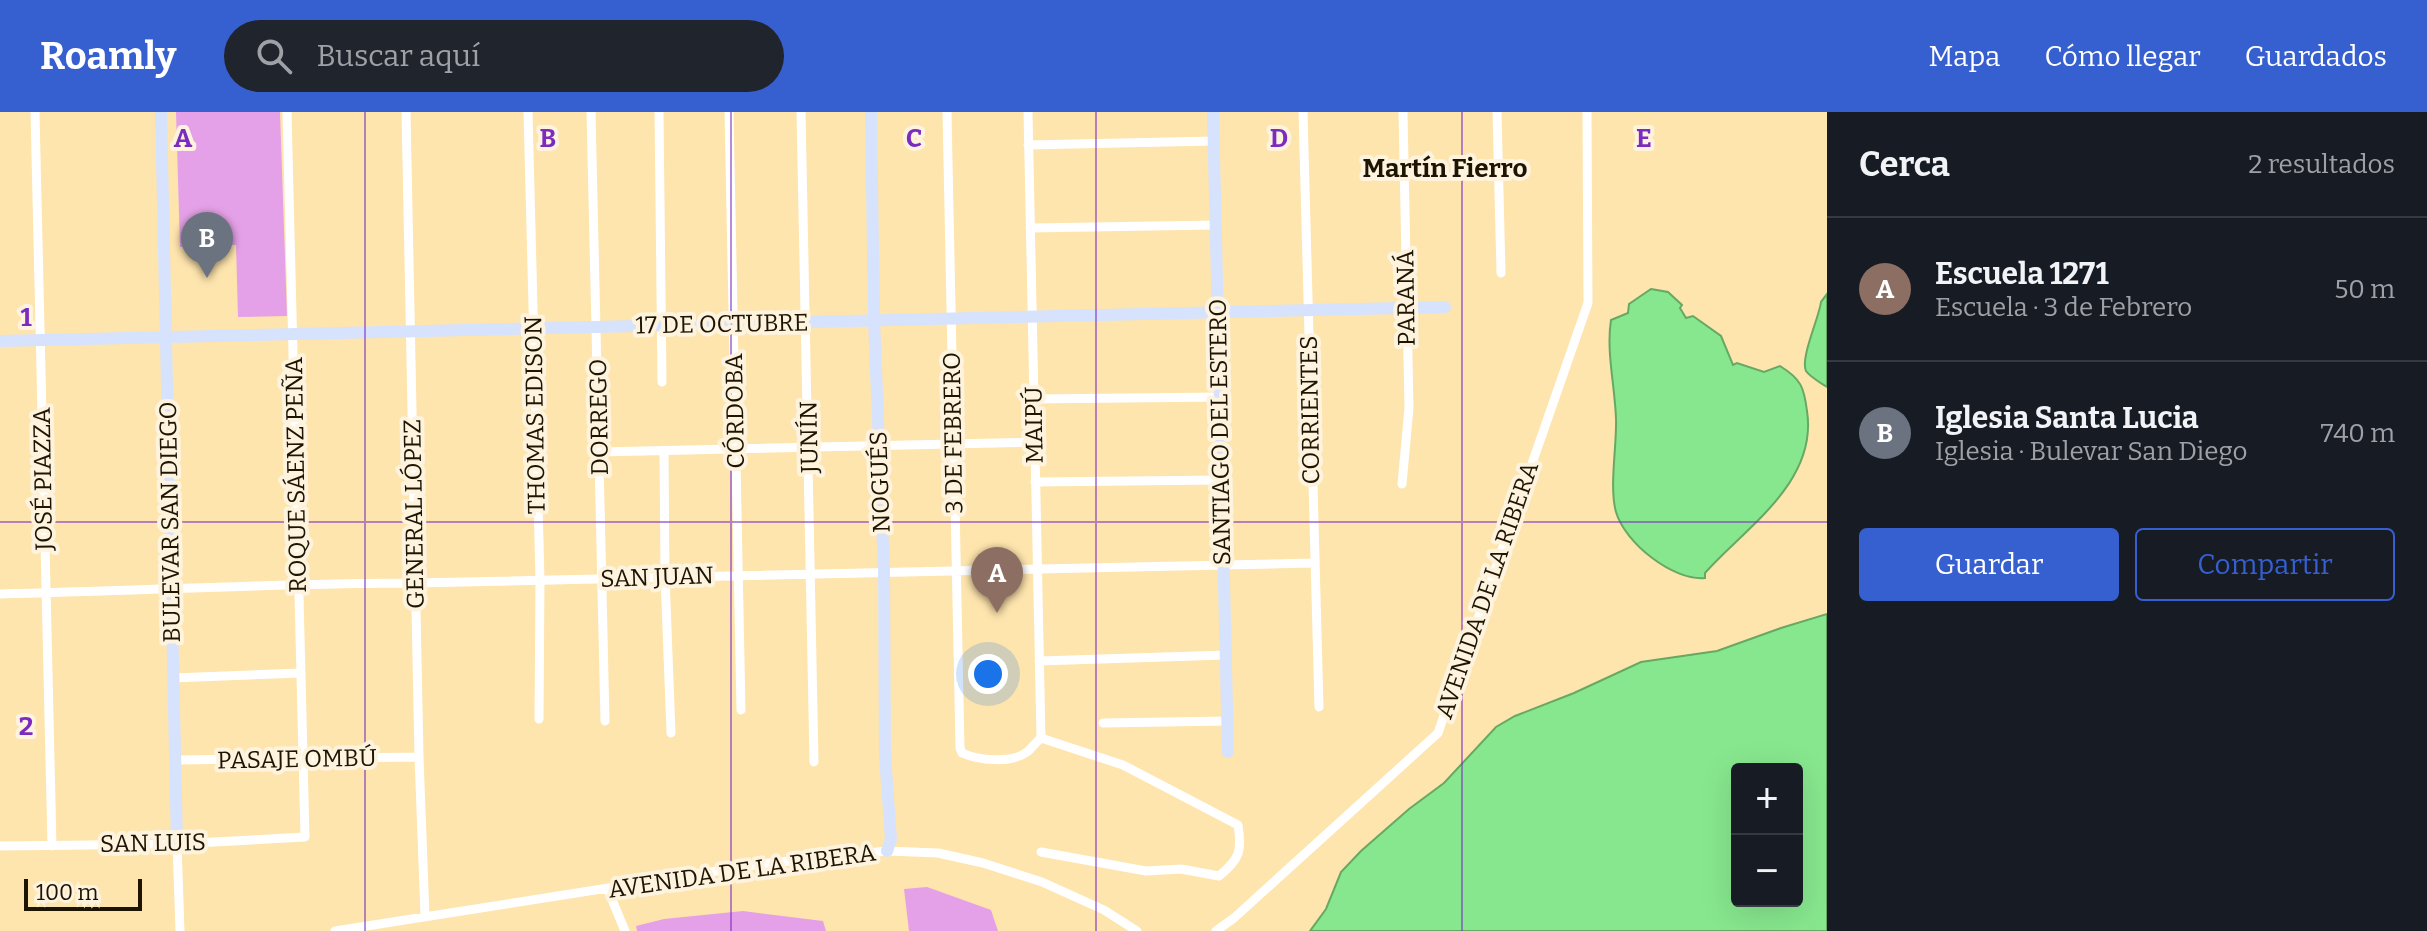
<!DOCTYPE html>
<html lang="es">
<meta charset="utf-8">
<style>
body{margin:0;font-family:Bitter,serif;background:#20242c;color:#f1f3f6}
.controls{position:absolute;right:24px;bottom:24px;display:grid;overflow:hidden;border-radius:8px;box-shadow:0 8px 32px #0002}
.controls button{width:72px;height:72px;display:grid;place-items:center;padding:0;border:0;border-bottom:2px solid #363941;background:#171b24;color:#f1f3f6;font:40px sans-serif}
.scale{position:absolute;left:24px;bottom:20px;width:118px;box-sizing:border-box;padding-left:8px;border:4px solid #1d1401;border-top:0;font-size:22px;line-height:28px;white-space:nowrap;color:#1d1401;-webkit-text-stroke:6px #fdf3de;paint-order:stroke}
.you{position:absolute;left:988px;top:562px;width:28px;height:28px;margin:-20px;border:6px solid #fff;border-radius:50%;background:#1a73e8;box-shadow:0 0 0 12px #1a73e833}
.badge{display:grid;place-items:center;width:52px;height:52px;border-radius:50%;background:#365fcf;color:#fff;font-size:26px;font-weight:700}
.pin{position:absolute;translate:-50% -66px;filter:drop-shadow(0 2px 4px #0008)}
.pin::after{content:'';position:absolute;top:42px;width:28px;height:24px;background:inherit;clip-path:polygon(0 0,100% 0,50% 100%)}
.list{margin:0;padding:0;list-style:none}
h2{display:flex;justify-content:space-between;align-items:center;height:104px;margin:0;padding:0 32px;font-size:34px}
h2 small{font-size:26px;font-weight:400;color:#9ea1a6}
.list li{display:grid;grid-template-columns:52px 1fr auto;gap:24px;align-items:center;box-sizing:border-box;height:144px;padding:0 32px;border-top:2px solid #363941}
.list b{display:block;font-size:30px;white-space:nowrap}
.list p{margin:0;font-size:26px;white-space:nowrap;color:#9ea1a6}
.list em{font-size:26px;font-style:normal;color:#9ea1a6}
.actions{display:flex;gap:16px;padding:24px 32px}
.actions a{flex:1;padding:18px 0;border:2px solid #365fcf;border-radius:8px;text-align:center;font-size:28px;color:#365fcf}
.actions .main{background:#365fcf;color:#fff}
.icon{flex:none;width:44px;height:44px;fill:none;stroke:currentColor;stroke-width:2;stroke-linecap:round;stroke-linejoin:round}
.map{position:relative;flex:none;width:1827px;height:819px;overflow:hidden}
header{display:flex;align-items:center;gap:48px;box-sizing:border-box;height:112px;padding:0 40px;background:#365fcf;color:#fff}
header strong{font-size:38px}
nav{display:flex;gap:44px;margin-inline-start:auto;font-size:28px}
.search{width:560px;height:72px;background:#20242c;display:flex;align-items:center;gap:20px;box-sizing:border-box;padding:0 28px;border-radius:44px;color:#9ea1a6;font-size:30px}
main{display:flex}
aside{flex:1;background:#171b24}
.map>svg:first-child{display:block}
.green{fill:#e5a1e7}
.water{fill:#87e78e;stroke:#67a864;stroke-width:2;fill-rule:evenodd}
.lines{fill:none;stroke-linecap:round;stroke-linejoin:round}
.street{stroke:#fff;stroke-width:9}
.secondary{stroke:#d7e2fd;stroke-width:12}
.grid{fill:none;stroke:#7b2cbf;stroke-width:2;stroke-opacity:0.55}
.labels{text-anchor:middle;stroke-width:8;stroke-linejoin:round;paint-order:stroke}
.street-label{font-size:24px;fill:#1d1401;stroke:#fdf3de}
.neighbourhood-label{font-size:26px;font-weight:bold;fill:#1d1401;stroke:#fdf3de}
.grid-label{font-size:26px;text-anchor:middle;font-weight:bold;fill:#7b2cbf;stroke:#fdf3de;stroke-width:8;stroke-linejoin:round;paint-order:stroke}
</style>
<header>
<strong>Roamly</strong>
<div class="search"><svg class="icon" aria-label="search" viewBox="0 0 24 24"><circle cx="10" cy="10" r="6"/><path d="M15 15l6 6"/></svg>Buscar aquí</div>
<nav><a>Mapa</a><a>Cómo llegar</a><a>Guardados</a></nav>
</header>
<main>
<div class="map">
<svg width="1827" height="819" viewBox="0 0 1827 819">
<rect width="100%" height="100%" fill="#fee4ad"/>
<path class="green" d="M 176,0 L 280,0 L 287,204 L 238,205 L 236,133 L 180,135 Z
M 927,775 L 991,798 L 998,819 L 909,819 L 904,777 Z
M 743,799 L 823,809 L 826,819 L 637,819 L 636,814 L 664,807 Z"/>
<path class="water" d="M 1651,177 L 1668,180 L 1682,193 L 1680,196 L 1686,206 L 1693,204 L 1721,224 L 1733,253 L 1737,251 L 1764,260 L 1780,254 C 1801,267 1804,275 1807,299 C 1818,370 1746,415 1705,461 L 1705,466 C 1673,469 1625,431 1616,400 C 1609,375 1617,333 1616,307 C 1615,274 1606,240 1611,208 L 1628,201 L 1629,192 Z
M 1827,182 L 1827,275 C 1821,271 1810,265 1806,259 C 1800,246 1819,206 1821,190 Z
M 1827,502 L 1827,819 L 1310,819 L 1326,797 L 1341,760 L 1361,739 L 1409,697 L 1444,671 L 1496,615 L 1515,604 L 1574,581 L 1641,550 L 1717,539 L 1781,516 ZM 1737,657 L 1797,657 L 1797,789 L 1737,789 Z"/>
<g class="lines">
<path class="street" d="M 35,0 L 52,734
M 406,0 L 419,645 L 425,804
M 528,0 L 540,468 L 539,607
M 591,0 L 605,609
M 659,0 L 662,270
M 729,0 L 741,598
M 801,0 L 814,650
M 947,0 L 960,636 L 962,641 C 978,648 1011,652 1027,640 C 1032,636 1036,630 1041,626
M 1028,0 L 1041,626
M 1303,0 L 1319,595
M 1497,0 L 1501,161
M 1028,33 L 1214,29
M 1030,116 L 1216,113
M 1034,287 L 1220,285
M 664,339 L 665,464 L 671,621
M 600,340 L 1035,330
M 1035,370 L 1221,368
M 1402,372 L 1409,296 L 1403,0
M 0,482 C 138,479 277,471 415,471 L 1313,451
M 1039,549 L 1226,543
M 173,566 L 301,561
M 1103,611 L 1227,609
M 1041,626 L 1123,653 L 1238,713 C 1242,739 1240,747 1219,764 L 1181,757 L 1146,759 L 1041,740
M 175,648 L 419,645
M 177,732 L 180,819
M 0,734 L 177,732 L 305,725 L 287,0
M 608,778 L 625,819
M 335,819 L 761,752 L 887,739 L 938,741 L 983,751 L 1042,770 L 1104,798 L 1137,819
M 1216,819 L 1234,806 L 1438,621 L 1588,191 L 1587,0"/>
<path class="secondary" d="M 161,0 L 177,732
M 871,0 L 874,208 L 884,459 L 885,644 L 891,727 L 887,739
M 1213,0 L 1228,640
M 0,229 L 1445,195"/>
</g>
<path class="grid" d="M 365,0 L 365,819M 731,0 L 731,819M 1096,0 L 1096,819M 1462,0 L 1462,819M 0,410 L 1827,410"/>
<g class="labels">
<g class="street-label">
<text transform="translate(1406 186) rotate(-91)" y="8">PARANÁ</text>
<text transform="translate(722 212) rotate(-1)" y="8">17 DE OCTUBRE</text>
<text transform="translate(1310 298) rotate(-91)" y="8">CORRIENTES</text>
<text transform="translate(735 299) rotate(-91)" y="8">CÓRDOBA</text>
<text transform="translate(535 303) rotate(-91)" y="8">THOMAS EDISON</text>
<text transform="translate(599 305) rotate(-91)" y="8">DORREGO</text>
<text transform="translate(1034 313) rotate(-91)" y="8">MAIPÚ</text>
<text transform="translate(1220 320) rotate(-91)" y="8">SANTIAGO DEL ESTERO</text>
<text transform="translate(953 321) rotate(-91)" y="8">3 DE FEBRERO</text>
<text transform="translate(809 325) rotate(-91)" y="8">JUNÍN</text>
<text transform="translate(296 363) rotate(-91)" y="8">ROQUE SÁENZ PEÑA</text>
<text transform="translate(43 367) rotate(-91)" y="8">JOSÉ PIAZZA</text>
<text transform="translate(880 370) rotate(-92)" y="8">NOGUÉS</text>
<text transform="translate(414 402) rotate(-91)" y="8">GENERAL LÓPEZ</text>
<text transform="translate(170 410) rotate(-91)" y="8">BULEVAR SAN DIEGO</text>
<text transform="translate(657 465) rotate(-2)" y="8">SAN JUAN</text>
<text transform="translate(1487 478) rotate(-71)" y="8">AVENIDA DE LA RIBERA</text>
<text transform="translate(297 647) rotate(-1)" y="8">PASAJE OMBÚ</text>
<text transform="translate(153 731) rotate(-1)" y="8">SAN LUIS</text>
<text transform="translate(742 759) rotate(-8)" y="8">AVENIDA DE LA RIBERA</text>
</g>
<g class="neighbourhood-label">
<text x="1445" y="65">Martín Fierro</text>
</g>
</g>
<g class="grid-label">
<text x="183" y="35">A</text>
<text x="548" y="35">B</text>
<text x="914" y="35">C</text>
<text x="1279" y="35">D</text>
<text x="1644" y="35">E</text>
<text x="26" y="214">1</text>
<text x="26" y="623">2</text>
</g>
</svg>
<div class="controls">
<button>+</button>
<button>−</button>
</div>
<div class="scale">100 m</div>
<div class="you"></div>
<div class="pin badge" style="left:997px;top:501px;background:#8d6e63">A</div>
<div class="pin badge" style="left:207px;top:166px;background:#6b7280">B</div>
</div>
<aside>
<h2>Cerca<small>2 resultados</small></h2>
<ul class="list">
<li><span class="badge" style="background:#8d6e63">A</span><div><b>Escuela 1271</b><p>Escuela · 3 de Febrero</p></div><em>50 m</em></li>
<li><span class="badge" style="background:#6b7280">B</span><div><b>Iglesia Santa Lucia</b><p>Iglesia · Bulevar San Diego</p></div><em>740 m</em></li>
</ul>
<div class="actions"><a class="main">Guardar</a><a>Compartir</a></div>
</aside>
</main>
